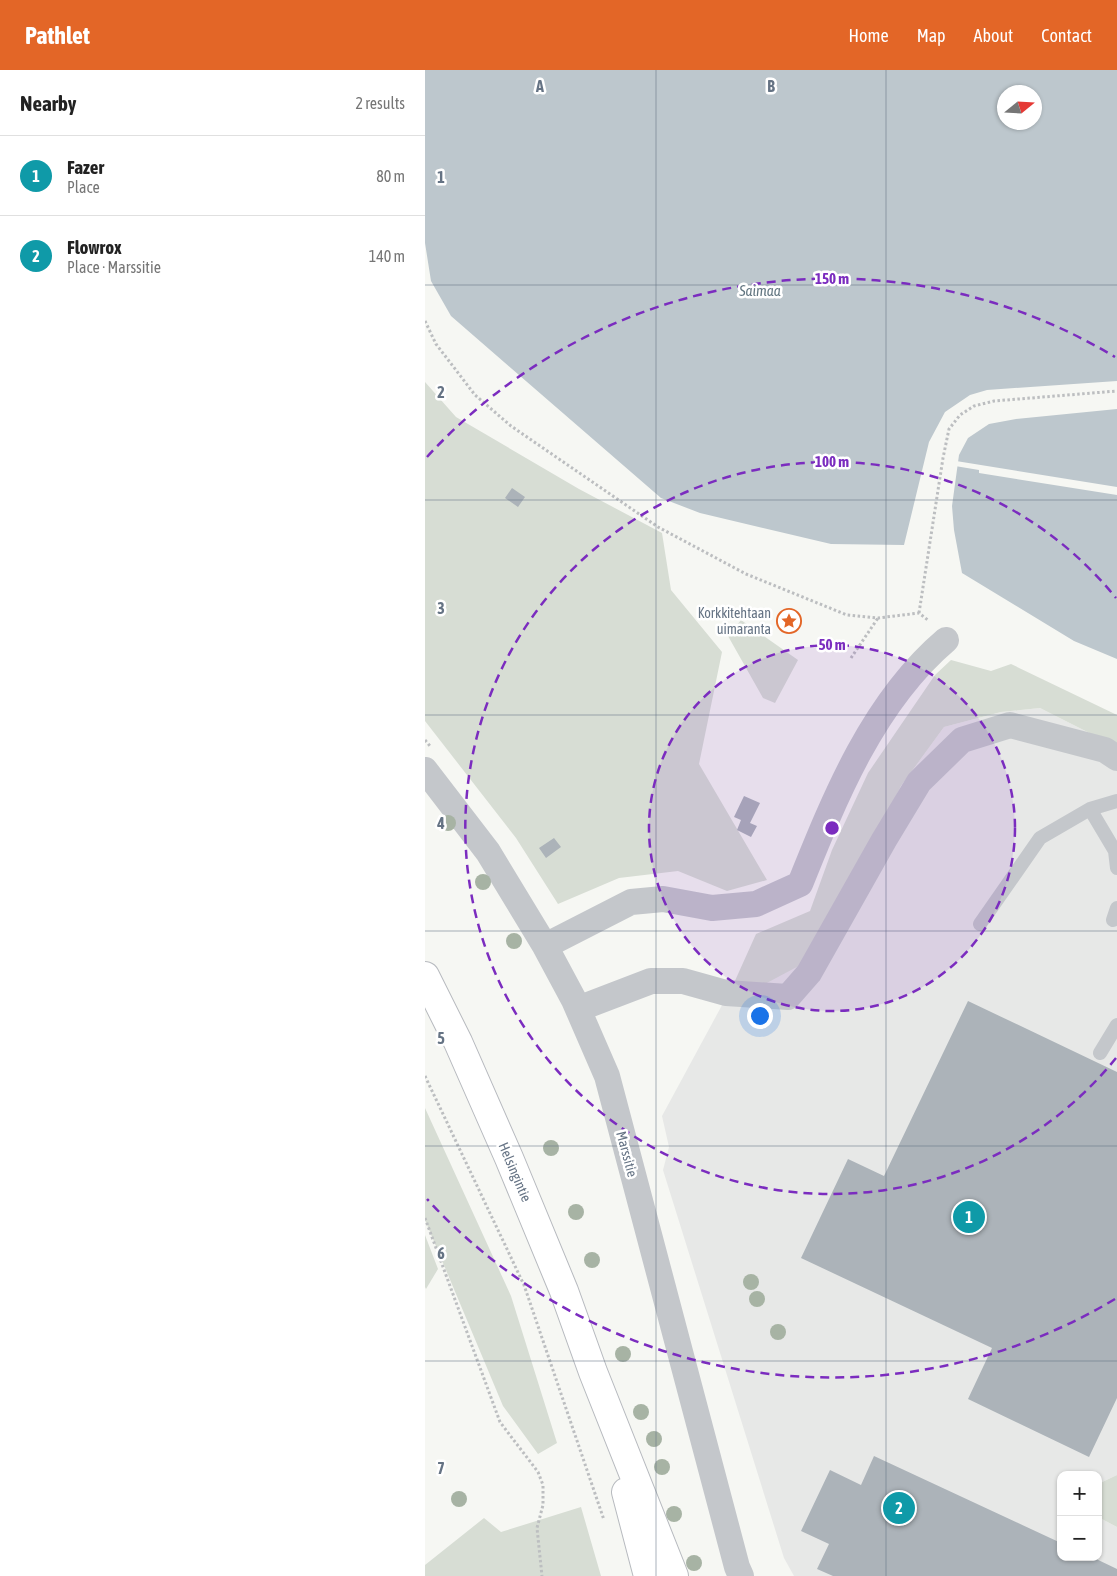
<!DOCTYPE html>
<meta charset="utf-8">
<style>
body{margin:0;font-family:"Asap Condensed",sans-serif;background:#f6f6f6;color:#222}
.controls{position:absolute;right:15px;bottom:15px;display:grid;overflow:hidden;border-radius:10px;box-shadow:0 1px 4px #0004}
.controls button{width:45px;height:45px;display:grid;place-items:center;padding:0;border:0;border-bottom:1px solid #e0e0e0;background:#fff;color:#222;font:25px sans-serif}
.compass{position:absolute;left:572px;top:15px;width:45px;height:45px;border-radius:50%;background:#fff;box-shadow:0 1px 4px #0004;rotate:72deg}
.you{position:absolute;left:334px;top:945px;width:18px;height:18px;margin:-12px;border:4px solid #fff;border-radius:50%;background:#1a73e8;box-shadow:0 0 0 8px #1a73e833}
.badge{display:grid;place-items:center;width:32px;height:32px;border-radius:50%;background:#e36627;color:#fff;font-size:16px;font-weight:700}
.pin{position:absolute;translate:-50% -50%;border:2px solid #fff;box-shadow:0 1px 5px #0006}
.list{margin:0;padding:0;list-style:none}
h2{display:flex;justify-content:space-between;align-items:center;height:65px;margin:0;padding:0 20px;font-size:21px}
h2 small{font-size:16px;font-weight:400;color:#767676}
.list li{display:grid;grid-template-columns:32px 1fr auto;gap:15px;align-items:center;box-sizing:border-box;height:80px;padding:0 20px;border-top:1px solid #e0e0e0}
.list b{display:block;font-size:19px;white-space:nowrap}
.list p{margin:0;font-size:16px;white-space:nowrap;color:#767676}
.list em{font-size:16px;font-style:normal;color:#767676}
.map{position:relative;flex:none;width:692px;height:1506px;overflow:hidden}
header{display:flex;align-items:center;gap:30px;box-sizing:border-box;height:70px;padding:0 25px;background:#e36627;color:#fff}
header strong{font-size:24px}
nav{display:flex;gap:28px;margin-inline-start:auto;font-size:18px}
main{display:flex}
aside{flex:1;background:#fff}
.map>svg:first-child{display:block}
.built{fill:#e7e8e7}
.green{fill:#d7ddd4}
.water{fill:#bdc7cd;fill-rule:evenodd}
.pier{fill:#f6f7f3}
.building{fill:#acb3b9}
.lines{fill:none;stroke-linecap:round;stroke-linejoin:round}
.primary-casing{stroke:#b7babf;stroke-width:30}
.path{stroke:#bcbec0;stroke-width:3;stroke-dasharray:2.5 2.5;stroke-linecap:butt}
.lane{stroke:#c4c7cb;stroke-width:14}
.street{stroke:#c4c7cb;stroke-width:26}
.primary{stroke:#fff;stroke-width:28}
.tree{fill:#a7b3a4}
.grid{fill:none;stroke:#657384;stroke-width:1;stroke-opacity:0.55}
.ring{fill:none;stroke:#7b2cbf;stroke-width:2.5;stroke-dasharray:9 6}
.labels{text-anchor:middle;stroke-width:5;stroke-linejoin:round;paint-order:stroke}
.poi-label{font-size:14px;fill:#657384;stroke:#fff;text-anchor:end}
.street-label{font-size:14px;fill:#657384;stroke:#fff}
.water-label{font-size:15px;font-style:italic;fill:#617580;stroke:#fff}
.grid-label{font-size:16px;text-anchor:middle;font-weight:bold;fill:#657384;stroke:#fff;stroke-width:5;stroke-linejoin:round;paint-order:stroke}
.centre{fill:#7b2cbf;stroke:#fff;stroke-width:2.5}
.ring-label{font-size:15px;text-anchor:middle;font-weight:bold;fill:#7b2cbf;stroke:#fff;stroke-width:5;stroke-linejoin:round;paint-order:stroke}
</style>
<header>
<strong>Pathlet</strong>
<nav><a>Home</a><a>Map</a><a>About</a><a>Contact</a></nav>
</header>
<main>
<aside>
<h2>Nearby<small>2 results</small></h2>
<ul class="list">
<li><span class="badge" style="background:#0f9aa8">1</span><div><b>Fazer</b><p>Place</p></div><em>80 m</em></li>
<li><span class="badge" style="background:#0f9aa8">2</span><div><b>Flowrox</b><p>Place · Marssitie</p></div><em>140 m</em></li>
</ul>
</aside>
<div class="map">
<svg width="692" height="1506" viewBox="0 0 692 1506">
<rect width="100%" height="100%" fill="#f6f7f3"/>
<path class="built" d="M 615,638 L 692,677 L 692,1405 L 673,1414 L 673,1405 L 636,1405 L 636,1487 L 673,1487 L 673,1447 L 692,1457 L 692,1506 L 369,1506 L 359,1488 L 238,1100 L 244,1077 L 237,1046 L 309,913 L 336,916 L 441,787 L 476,716 L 519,657 L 576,642 Z"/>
<path class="green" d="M 0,312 L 31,347 L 154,419 L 237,463 L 246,520 L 297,582 L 274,694 L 342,810 L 302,821 L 253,801 L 194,808 L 133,834 L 91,768 L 0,651 Z
M 316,550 L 373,590 L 350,633 L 338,628 L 303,566 Z
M 526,590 L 566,601 L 586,594 L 692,645 L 692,677 L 615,638 L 576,642 L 519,657 L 476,716 L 420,831 L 383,891 L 336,916 L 309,913 L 331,864 L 385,841 L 407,780 L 443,703 L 510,605 Z
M 0,1038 L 86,1226 L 132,1373 L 113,1384 L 78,1336 L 0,1150 Z
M 0,1165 L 13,1199 L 1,1219 L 0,1217 Z
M 692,1405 L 692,1457 L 673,1447 L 673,1414 Z
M 156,1437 L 176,1506 L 0,1506 L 0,1495 L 59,1448 L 76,1462 Z"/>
<path class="water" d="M 0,0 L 692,0 L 692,311 L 562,320 L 545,325 L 520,342 L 504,372 L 479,475 L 406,474 L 275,443 L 236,428 L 26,246 L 6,211 L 0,173 ZM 580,22 L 610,22 L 610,52 L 580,52 Z
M 692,339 L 692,589 L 649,571 L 537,503 L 529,460 L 527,436 L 534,385 L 543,368 L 564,354 L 591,349 Z"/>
<path class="pier" d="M 531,391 L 692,417 L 692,425 L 554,403 L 554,400 L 530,396 Z"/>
<path class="building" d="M 87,418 L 100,427 L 93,437 L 80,428 Z
M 319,726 L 335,733 L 325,753 L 332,756 L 326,767 L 312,760 L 316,750 L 309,747 Z
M 129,768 L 136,777 L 121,788 L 114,778 Z
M 543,931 L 692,1002 L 692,1328 L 664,1387 L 543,1329 L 567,1278 L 376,1188 L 423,1089 L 459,1106 Z
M 449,1386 L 636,1473 L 636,1487 L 667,1487 L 692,1499 L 692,1506 L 408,1506 L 392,1499 L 404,1474 L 376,1461 L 405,1400 L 436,1415 Z"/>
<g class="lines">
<defs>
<path id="primary" d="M 0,906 L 33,972 L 84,1088 L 139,1221 L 168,1302 L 249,1506
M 201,1422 L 223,1506"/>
</defs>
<use href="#primary" class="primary-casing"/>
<path class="path" d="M 0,251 L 11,274 L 50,325 L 86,356 L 233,457 L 321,504 L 422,545 L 453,548 L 494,543 L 504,551
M 494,543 L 518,388 L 524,359 L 535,345 L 549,336 L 569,331 L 692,321
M 426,588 L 453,548
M 0,670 L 5,676
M 0,1006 L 99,1215 L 179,1450
M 0,1148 L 75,1352 L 113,1402 L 118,1415 L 118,1435 L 112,1458 L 117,1506"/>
<path class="lane" d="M 665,739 L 690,781 L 692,798
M 688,850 L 692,838
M 555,854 L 615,768 L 665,739 L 692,731
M 675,983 L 692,955"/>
<path class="street" d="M 0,700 L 63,782 L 120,876 L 149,930 L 182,1006 L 312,1497 L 316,1506
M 120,876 L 206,832 L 238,829 L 287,838 L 331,834 L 375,814 C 410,727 448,632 521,570
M 153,939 L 226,911 L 258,911 L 301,923 L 363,927 L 384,903 L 459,770 L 494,712 L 537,670 L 585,655 L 680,680 L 692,688"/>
<use href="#primary" class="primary"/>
</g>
<g class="tree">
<circle cx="23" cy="753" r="8"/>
<circle cx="58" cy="812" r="8"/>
<circle cx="89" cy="871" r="8"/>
<circle cx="126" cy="1078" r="8"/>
<circle cx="151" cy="1142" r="8"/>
<circle cx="167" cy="1190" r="8"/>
<circle cx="326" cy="1212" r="8"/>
<circle cx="332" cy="1229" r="8"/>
<circle cx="353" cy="1262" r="8"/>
<circle cx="198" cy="1284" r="8"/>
<circle cx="216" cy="1342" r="8"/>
<circle cx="229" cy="1369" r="8"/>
<circle cx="237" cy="1397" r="8"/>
<circle cx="34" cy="1429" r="8"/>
<circle cx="249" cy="1444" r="8"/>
<circle cx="269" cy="1493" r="8"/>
</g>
<path class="grid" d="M 231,0 L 231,1506M 461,0 L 461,1506M 0,215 L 692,215M 0,430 L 692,430M 0,645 L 692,645M 0,861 L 692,861M 0,1076 L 692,1076M 0,1291 L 692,1291"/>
<circle cx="407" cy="758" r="183" fill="#7b2cbf" fill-opacity=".12"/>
<g class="ring">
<circle cx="407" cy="758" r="183"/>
<path d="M691 988A366 366 0 1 1 691 528"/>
<path d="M690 1229A549 549 0 0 1 2 1129M2 387A549 549 0 0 1 690 287"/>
</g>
<defs>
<symbol id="sight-ring" viewBox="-11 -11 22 22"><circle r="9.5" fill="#fff" stroke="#e36627" stroke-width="1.5"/><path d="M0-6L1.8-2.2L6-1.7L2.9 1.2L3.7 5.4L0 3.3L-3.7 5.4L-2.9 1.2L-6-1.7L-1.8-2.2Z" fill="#e36627"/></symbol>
</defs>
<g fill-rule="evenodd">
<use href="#sight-ring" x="350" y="537" width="28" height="28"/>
</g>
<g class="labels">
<g class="poi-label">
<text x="346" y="548">Korkkitehtaan<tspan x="346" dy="16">uimaranta</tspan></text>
</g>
<g class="street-label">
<text transform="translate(202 1084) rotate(75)" y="5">Marssitie</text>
<text transform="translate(90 1102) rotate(67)" y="5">Helsingintie</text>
</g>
<g class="water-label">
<text x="335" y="226">Saimaa</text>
</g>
</g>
<g class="grid-label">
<text x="115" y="22">A</text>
<text x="346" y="22">B</text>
<text x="16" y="113">1</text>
<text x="16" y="328">2</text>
<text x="16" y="544">3</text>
<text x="16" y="759">4</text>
<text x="16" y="974">5</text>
<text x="16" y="1189">6</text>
<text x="16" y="1404">7</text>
</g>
<circle cx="407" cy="758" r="8" class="centre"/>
<g class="ring-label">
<text x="407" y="214">150 m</text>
<text x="407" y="397">100 m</text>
<text x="407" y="580">50 m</text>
</g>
</svg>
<div class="controls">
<button>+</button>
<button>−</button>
</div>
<svg class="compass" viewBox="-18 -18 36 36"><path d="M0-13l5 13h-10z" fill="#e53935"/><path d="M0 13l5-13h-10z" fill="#767676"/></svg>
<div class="you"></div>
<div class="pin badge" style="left:544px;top:1147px;background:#0f9aa8">1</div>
<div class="pin badge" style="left:474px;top:1438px;background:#0f9aa8">2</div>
</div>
</main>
